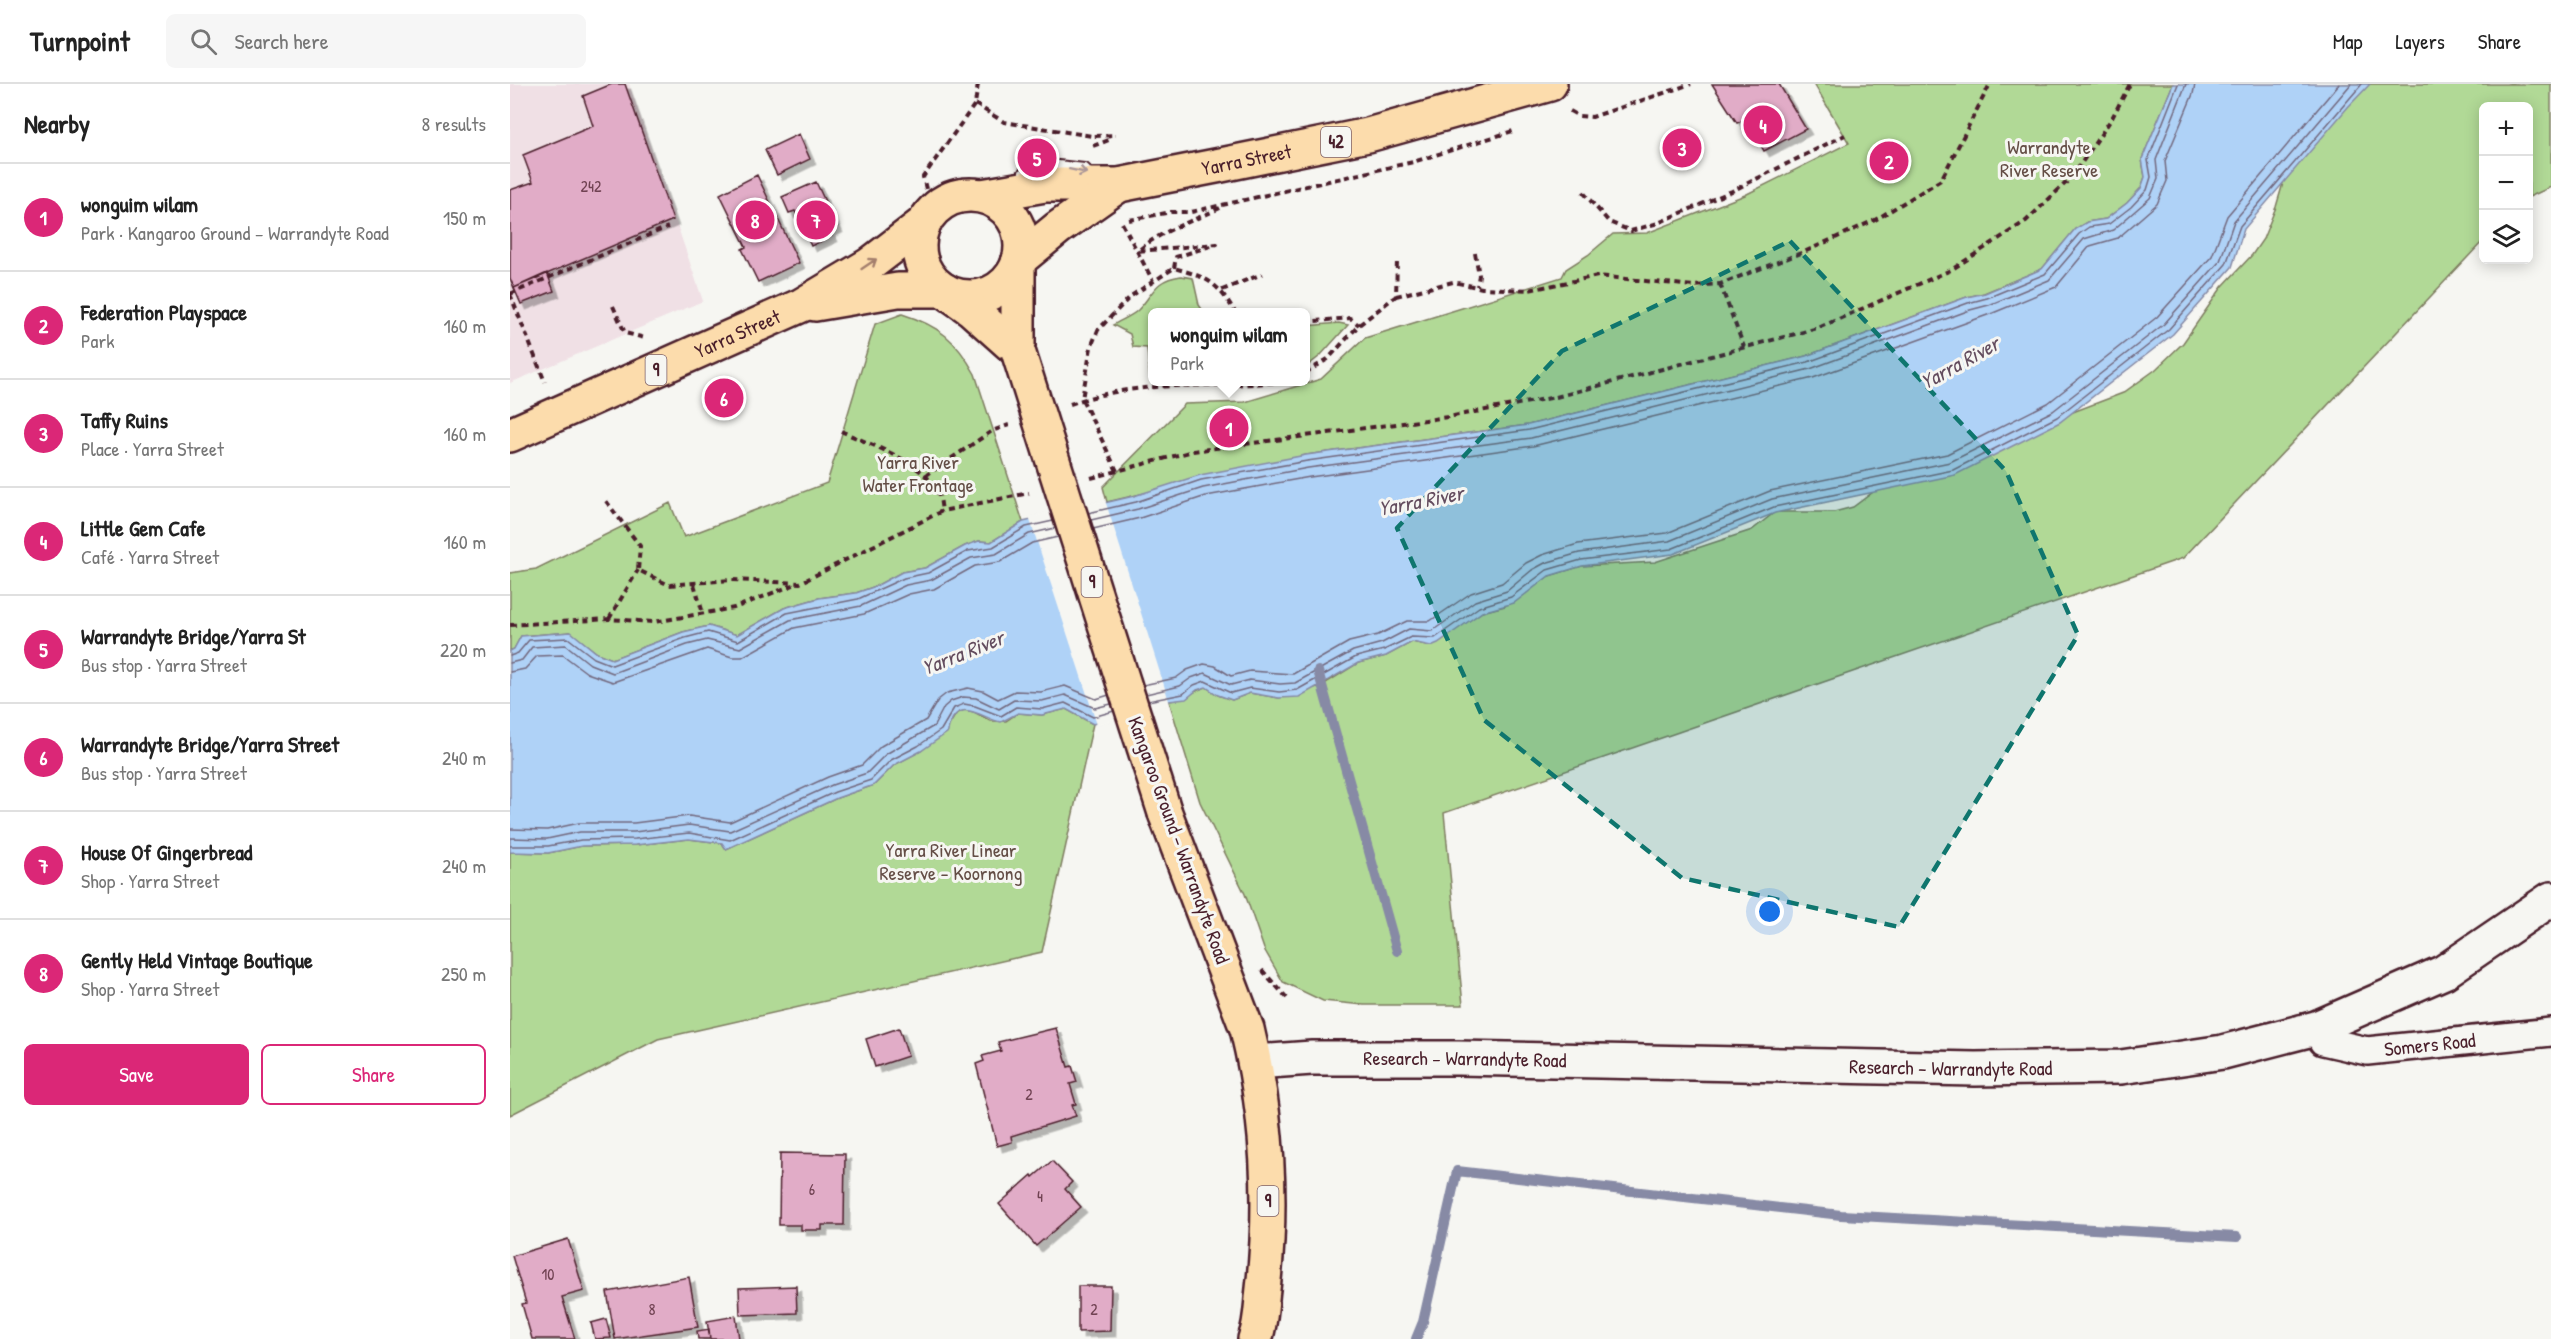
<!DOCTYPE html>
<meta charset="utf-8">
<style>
body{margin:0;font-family:"Patrick Hand",sans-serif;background:#f6f6f6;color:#222}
.controls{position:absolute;right:18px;top:18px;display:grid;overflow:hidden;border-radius:9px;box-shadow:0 3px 15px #0003}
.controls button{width:54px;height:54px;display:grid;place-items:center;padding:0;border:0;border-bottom:2px solid #e0e0e0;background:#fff;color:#222;font:30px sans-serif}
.you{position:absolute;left:1260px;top:828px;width:21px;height:21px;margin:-15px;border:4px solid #fff;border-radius:50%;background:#1a73e8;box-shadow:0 0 0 9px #1a73e833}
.badge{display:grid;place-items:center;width:39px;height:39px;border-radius:50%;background:#db2777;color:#fff;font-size:20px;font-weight:700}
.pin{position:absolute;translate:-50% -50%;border:3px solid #fff;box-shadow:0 2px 6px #0006}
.popup{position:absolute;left:638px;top:224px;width:162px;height:78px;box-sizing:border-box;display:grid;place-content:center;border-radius:9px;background:#fff;filter:drop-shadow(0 2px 4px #0005);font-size:20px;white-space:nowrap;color:#767676}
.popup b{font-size:22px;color:#222}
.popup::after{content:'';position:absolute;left:50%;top:100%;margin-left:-12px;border:12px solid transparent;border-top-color:#fff}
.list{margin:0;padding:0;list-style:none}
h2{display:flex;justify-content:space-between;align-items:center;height:78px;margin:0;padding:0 24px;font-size:26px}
h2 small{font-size:20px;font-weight:400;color:#767676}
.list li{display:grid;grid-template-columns:39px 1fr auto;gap:18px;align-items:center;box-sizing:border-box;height:108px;padding:0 24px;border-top:2px solid #e0e0e0}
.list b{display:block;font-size:22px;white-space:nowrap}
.list p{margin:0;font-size:20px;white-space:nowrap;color:#767676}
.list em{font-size:20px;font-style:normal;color:#767676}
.actions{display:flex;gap:12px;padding:18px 24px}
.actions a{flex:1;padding:14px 0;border:2px solid #db2777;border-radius:9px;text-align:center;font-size:21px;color:#db2777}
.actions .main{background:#db2777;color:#fff}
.icon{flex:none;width:33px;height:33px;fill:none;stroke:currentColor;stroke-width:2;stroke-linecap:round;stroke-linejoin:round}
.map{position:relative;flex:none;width:2041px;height:1255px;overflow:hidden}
header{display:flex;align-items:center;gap:36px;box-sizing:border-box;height:84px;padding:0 30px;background:#fff;border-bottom:2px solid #e0e0e0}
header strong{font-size:28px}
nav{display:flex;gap:33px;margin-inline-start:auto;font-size:21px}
.search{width:420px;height:54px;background:#f6f6f6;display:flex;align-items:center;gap:15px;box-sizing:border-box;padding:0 21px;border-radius:9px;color:#767676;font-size:22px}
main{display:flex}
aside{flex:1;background:#fff}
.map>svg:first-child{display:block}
.built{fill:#f0e0e5}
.green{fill:#b1d996;stroke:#7e7c60;stroke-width:1.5}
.water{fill:#afd2f7;stroke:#878aa5;stroke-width:1.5}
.pier{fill:#f6f6f2}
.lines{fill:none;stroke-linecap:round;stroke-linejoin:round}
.shore{stroke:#72677d;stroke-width:1.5}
.stream{stroke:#878aa5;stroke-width:10}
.building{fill:#e1acc7;stroke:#4a1f2b;stroke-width:1.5;filter:url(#shadow)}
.lane-casing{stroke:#4a1f2b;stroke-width:18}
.street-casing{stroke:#4a1f2b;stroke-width:32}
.secondary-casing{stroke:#4a1f2b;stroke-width:38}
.primary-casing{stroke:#4a1f2b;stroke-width:38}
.path{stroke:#4a1f2b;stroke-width:4;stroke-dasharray:6 4.5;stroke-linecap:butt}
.lane{stroke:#f6f6f2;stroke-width:14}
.street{stroke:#f6f6f2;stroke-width:27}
.secondary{stroke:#f6f6f2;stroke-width:33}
.primary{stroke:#fcdcac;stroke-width:33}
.primary-bridge-casing{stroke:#4a1f2b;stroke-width:38;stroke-linecap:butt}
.primary-bridge{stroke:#fcdcac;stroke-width:33}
.oneway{stroke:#a99598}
.oneway2{stroke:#a37e6c}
.marked{fill:#0f766e;fill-opacity:0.2;stroke:#0f766e;stroke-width:4.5;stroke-dasharray:12 8;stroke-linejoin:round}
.labels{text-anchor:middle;stroke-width:6;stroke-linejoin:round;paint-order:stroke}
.number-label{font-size:16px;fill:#704252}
.shield{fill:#f6f6f2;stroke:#7e6067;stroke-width:1.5}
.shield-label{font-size:18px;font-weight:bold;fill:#4a1f2b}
.park-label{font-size:20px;fill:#644e46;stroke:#f6f6f2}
.street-label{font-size:20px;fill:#4a1f2b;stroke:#f6f6f2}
.water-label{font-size:21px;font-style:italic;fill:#634c5e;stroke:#f6f6f2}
</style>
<header>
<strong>Turnpoint</strong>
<div class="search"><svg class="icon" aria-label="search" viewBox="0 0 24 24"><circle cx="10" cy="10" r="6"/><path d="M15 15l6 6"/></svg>Search here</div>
<nav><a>Map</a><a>Layers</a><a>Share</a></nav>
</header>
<main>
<aside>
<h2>Nearby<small>8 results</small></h2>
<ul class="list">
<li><span class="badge">1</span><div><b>wonguim wilam</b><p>Park · Kangaroo Ground – Warrandyte Road</p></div><em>150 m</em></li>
<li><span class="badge">2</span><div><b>Federation Playspace</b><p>Park</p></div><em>160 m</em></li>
<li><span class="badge">3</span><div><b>Taffy Ruins</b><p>Place · Yarra Street</p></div><em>160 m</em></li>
<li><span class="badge">4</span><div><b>Little Gem Cafe</b><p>Café · Yarra Street</p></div><em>160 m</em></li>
<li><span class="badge">5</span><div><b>Warrandyte Bridge/Yarra St</b><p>Bus stop · Yarra Street</p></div><em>220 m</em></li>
<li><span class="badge">6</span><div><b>Warrandyte Bridge/Yarra Street</b><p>Bus stop · Yarra Street</p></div><em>240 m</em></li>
<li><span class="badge">7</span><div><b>House Of Gingerbread</b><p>Shop · Yarra Street</p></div><em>240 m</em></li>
<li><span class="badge">8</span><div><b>Gently Held Vintage Boutique</b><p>Shop · Yarra Street</p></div><em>250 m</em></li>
</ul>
<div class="actions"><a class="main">Save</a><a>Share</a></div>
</aside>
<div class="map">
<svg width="2041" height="1255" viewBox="0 0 2041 1255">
<defs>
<filter id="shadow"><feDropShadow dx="5.5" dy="5.5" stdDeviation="0" flood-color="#0004"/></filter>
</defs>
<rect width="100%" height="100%" fill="#f6f6f2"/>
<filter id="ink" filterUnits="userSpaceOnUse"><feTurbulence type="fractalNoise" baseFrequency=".0167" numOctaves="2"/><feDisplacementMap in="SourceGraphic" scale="12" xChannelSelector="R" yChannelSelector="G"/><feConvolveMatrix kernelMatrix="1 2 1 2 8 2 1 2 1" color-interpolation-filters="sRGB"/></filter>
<g filter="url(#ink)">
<path class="built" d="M 0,0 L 119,0 L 193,217 L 0,299 Z"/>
<path class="green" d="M 1304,0 L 1663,0 L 1632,75 L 1635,93 L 1631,104 L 1617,119 L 1596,135 L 1577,138 L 1565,145 L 1532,185 L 1474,209 L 1457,213 L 1296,272 L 1018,341 L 796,371 L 597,418 L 593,403 L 675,320 L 735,318 L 811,295 L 855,254 L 1052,193 L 1056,185 L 1078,171 L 1103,150 L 1137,149 L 1235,111 L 1339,59 Z
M 1831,0 L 2041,0 L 2041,103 L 2019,113 L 2018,22 L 1974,22 L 1973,157 L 1673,474 L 934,729 L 953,921 L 854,921 L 813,917 L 773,898 L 754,865 L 735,810 L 690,718 L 659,617 C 679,615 679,608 696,603 L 708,611 L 722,616 L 740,609 L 769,614 L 811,602 L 848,579 L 876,572 L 902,558 L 921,562 L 972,528 L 995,522 L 1039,492 L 1072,482 L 1145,478 L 1242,446 L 1265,428 L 1324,428 L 1343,423 L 1374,400 L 1613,309 L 1645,286 L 1673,259 L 1712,203 L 1742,171 L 1753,155 L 1766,123 L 1781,72 Z
M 671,192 L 683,194 L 689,221 L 694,228 L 642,228 L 642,296 L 640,296 L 637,264 L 623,263 L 620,250 L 603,241 C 611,236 622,232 628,226 C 644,210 643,196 671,192 Z
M 392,230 C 430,242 446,256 465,290 L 513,438 L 481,458 L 469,457 L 455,462 L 415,484 L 392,488 L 366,502 L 346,509 L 309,514 L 274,524 L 227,551 L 199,542 L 173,548 L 102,575 L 87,569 L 60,548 L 11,552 L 4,565 L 0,567 L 0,489 L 26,485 L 160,419 L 174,453 L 317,399 L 365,240 Z
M 829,239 L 838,241 L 810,272 L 796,283 L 796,242 Z
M 556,625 L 583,640 L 532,868 L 148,955 L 0,1031 L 0,768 L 38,769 L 72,762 L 125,761 L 179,755 L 212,759 L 216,765 L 327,714 L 364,701 L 384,681 L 411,667 L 438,643 L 446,630 L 454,626 L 464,628 L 481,637 L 496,637 L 508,629 L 532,631 Z"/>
<path class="water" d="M 1663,0 L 1860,0 L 1838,23 L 1734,145 L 1722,183 L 1663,250 L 1550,338 L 1445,391 L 1265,429 L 1163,470 L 1072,482 L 1039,492 L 1004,519 L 972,528 L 928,559 L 921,562 L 902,558 L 876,572 L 848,579 L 789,613 L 769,614 L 740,609 L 722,616 L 708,611 L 696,603 L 687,606 L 676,615 L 659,617 L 583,640 L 556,625 L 532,631 L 508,629 L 491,638 C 476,636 454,616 443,634 C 440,639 438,642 438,648 L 411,667 L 384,681 L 364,701 L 327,714 L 216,765 L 212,759 L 179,755 L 125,761 L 72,762 L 38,769 L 0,768 L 0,567 L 4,565 L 11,552 L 61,548 L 87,569 L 102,575 L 173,548 L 199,542 L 227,551 L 274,524 L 309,514 L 346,509 L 366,502 L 392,488 L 415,484 L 455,462 L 469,457 L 481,458 L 513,438 L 624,412 L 690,391 L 796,371 L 1018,341 L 1296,272 L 1457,213 L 1475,209 L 1532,185 L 1565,145 L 1577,138 L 1596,135 L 1617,119 L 1631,104 L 1635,93 L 1632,75 Z"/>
<path class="pier" d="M 595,416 L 660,620 L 587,641 L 519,433 Z"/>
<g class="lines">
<path class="shore" d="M 578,429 L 626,418 L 691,396 L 797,377 L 1019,346 L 1298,278 L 1458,219 L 1477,214 L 1535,190 L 1569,150 L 1579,143 L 1599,140 L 1621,123 L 1637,106 L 1641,93 L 1638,76 L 1668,0
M 581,436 L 628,425 L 693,404 L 798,384 L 1021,354 L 1300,285 L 1460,226 L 1479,221 L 1539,196 L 1574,155 L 1603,146 L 1640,114 L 1648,95 L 1646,76 L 1676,0
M 583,445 L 630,434 L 696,412 L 800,393 L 1023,362 L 1303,294 L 1483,229 L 1546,203 L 1580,162 L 1608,154 L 1647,120 L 1657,97 L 1655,77 L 1683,10 L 1685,0
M 0,572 L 8,569 L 19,556 L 58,554 L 84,574 L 102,581 L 175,554 L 198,548 L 228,557 L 277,529 L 348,515 L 394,494 L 418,489 L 458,467 L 483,463 L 516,443 L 543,437
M 0,579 L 12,576 L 22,563 L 56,561 L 80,580 L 103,589 L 177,561 L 197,556 L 230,564 L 280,536 L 351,522 L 396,501 L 421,496 L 461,474 L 486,470 L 519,450 L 545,444
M 0,588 L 15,585 L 27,572 L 53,571 L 77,589 L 103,598 L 197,565 L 222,573 L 232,573 L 284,544 L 354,530 L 399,510 L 424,505 L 465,482 L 490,478 L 522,459 L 548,453
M 633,601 L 666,594 L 677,586 L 694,580 L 705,582 L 721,592 L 740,587 L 783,590 L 839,558 L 868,551 L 897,537 L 920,537 L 961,509 L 992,499 L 1016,479 L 1032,471 L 1068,460 L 1157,449 L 1260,407 L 1437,370 L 1538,319 L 1647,233 L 1702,172 L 1717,132 L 1829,0
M 636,610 L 670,602 L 681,594 L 695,589 L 721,601 L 740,596 L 770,600 L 785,599 L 843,567 L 872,559 L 899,545 L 922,547 L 965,517 L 997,507 L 1022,486 L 1035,479 L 1069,469 L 1159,457 L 1262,415 L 1440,378 L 1543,327 L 1654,240 L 1710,177 L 1724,137 L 1841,0
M 638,617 L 673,610 L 684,601 L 695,597 L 721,609 L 740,604 L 769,608 L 787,606 L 846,573 L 874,566 L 901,553 L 925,554 L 969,523 L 1001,513 L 1037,486 L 1071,476 L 1161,465 L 1264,423 L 1443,386 L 1547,333 L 1659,245 L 1716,180 L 1730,142 L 1852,0
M 0,745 L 37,746 L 69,739 L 124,739 L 179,732 L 220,738 L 318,693 L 352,681 L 371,662 L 416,636 L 428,616 L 437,609 L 458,604 L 473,607 L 488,615 L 505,607 L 531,608 L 555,602 L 586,615 L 599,611
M 0,754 L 37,755 L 70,748 L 124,748 L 179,741 L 220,747 L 322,701 L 357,689 L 376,670 L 424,642 L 434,623 L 441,617 L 453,613 L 466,614 L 489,625 L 504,616 L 532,617 L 555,611 L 585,624 L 601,620
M 0,762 L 38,762 L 71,756 L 125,755 L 179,749 L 220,756 L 325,708 L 361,696 L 381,676 L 408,662 L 431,646 L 444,624 L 454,620 L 465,622 L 491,632 L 506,623 L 532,625 L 555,619 L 583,633 L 604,627"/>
<path class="stream" d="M 808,587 L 887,867
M 906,1255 L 913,1238 L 947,1087 L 1331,1131 L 1727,1153"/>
</g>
<path class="building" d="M 102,0 L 115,0 L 163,136 L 4,204 L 0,194 L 0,106 L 23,98 L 13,71 L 83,42 L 73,12 Z
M 1202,0 L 1269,0 L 1296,45 L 1254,67 L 1236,35 L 1227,39 Z
M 289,50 L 300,75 L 267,91 L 255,66 Z
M 247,91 L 289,179 L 248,198 L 232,165 L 236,163 L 210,110 Z
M 306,98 L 327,143 L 319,147 L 322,152 L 301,162 L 285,127 L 279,129 L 272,113 Z
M 37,189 L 44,207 L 11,220 L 4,204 Z
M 389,944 L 398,972 L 365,983 L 356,955 Z
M 546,944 L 558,983 L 562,982 L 567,998 L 560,1000 L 566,1020 L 562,1021 L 566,1032 L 501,1052 L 502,1058 L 487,1062 L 466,980 L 474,977 L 472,972 L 491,967 L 488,958 Z
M 270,1069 L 335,1070 L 334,1141 L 312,1141 L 312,1146 L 291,1146 L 291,1141 L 269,1141 Z
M 542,1077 L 562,1098 L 555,1105 L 571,1123 L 526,1162 L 489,1120 L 522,1091 L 523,1093 Z
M 58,1155 L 74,1207 L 52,1213 L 65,1255 L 22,1255 L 12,1220 L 16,1219 L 2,1172 Z
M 179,1193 L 188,1243 L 105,1255 L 97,1208 Z
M 286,1202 L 287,1229 L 230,1231 L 229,1204 Z
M 568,1202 L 601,1202 L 600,1247 L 568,1248 Z
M 226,1232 L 229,1255 L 200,1255 L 197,1237 Z
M 96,1235 L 101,1254 L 85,1255 L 81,1239 Z
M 199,1245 L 200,1255 L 188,1255 L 187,1247 Z"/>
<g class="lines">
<defs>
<path id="lane" d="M 516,89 L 539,83 L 574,87"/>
<g id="street">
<path id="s1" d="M 1806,944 L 1813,957 L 1857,967 L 2041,948"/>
</g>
<g id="secondary">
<path id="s2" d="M 745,978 L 802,974 L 948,974 L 1465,985 L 1611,983 L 1713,968 L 1806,944 L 1934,888 L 2041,815"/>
</g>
<g id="primary">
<circle cx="460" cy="162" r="51"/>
<path id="s3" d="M 472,112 L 535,101 L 609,101 L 711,81 L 858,51 L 1040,0"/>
<path d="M 509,176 L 548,144 L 609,101"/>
<path d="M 437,208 L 461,225 L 508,267"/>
<path d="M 305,220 L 388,206 L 434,206"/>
<path d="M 508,267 L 508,179"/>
<path id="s4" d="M 0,351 L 292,221 L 359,181 L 415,138"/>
<path d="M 655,729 L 737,945 C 758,1031 763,1118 753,1205 C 751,1221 751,1240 745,1255"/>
</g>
</defs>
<use href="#lane" class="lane-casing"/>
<use href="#street" class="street-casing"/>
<use href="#secondary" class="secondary-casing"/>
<use href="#primary" class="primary-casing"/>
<path class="path" d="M 465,20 L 494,38 L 582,52 L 606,51
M 1060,27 L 1069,32 L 1082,33 L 1181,0
M 583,62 L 599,56
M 416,105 L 413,93 L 465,20 L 468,0
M 1073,108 L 1099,138 L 1121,147 L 1148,139 L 1222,107 L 1335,51
M 619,136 L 661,128 L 681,128 L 903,78 L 1003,47
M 612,139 L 643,197
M 965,169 L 969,191 L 967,202
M 664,184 L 666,173 L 707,160 L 628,167 C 651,146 684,137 712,123
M 1210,200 L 1234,263
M 712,206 L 752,190
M 0,210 L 158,143
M 0,210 L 35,298
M 886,212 L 943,198 L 972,204 L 1019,206 L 1088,192 L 1184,202 L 1210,200 L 1294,168 L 1365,136 L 1431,96 L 1480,0
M 103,222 L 115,249 L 135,254
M 795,238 L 840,234 L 849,241
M 795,289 L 818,275 L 849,241 L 886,212 L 887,177
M 560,320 C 634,294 696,305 770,298
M 331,347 C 360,361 415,378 428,409 C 431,415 431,422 432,427
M 607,387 L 572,315 L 581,263 L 588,246 L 621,212 L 664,184 C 697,193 707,198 725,228
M 415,392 L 482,347 L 499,341
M 581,394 L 683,367 L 938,333 L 1046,313 L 1308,244 L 1441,186 L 1516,137 L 1562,93 L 1602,34 L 1620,0
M 96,417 L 130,462 L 128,486 L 159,501 L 220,496 L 290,499 L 432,427 L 519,409
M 184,500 L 193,529
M 99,535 L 128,486
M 0,541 L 99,535 L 144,538 L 224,524 L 286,500
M 752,886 L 777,914"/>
<use href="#lane" class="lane"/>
<use href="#street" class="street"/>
<use href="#secondary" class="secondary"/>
<use href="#primary" class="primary"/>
<defs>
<path id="primary-bridge" d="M 508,267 L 655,729"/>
</defs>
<use href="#primary-bridge" class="primary-bridge-casing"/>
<use href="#primary-bridge" class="primary-bridge"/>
</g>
<defs><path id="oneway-shaft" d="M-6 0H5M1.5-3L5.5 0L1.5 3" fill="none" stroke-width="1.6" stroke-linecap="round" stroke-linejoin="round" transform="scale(1.5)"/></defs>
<use class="oneway" href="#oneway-shaft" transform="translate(568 87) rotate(12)"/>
<use class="oneway2" href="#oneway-shaft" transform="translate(359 180) rotate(-34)"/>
</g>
<path class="marked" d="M 1280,157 L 1496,387 L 1568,551 L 1389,843 L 1172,794 L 974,636 L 887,444 L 1052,267 Z"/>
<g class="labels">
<g class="number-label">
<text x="81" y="108">242</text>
<text x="519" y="1016">2</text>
<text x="302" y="1111">6</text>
<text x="530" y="1118">4</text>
<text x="38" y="1196">10</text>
<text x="142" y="1231">8</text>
<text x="584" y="1231">2</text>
</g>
<g class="shield">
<rect x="811" y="43" width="30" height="30" rx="4.5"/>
<rect x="135.5" y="271" width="21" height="30" rx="4.5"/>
<rect x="571.5" y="483" width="21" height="30" rx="4.5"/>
<rect x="747.5" y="1102" width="21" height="30" rx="4.5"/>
</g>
<g class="shield-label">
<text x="826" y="64">42</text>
<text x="146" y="292">9</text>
<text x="582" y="504">9</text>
<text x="758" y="1123">9</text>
</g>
<g class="park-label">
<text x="1539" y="70">Warrandyte<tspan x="1539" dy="23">River Reserve</tspan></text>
<text x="408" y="385">Yarra River<tspan x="408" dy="23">Water Frontage</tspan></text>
<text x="441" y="773">Yarra River Linear<tspan x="441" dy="23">Reserve - Koornong</tspan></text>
</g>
<g class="street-label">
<text dy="7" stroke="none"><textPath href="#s3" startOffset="268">Yarra Street</textPath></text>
<text dy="7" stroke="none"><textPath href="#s4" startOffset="249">Yarra Street</textPath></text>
<text transform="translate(669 756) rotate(70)" y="7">Kangaroo Ground – Warrandyte Road</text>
<text dy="7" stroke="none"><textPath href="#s1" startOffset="123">Somers Road</textPath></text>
<text dy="7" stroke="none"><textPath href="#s2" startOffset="210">Research – Warrandyte Road</textPath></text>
<text dy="7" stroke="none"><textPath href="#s2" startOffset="696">Research – Warrandyte Road</textPath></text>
</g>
<g class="water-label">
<text transform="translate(1450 279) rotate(-29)" y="7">Yarra River</text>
<text transform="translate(911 417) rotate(-11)" y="7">Yarra River</text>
<text transform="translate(453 569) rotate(-22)" y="7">Yarra River</text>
</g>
</g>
</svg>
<div class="controls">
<button>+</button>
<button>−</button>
<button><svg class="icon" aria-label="layers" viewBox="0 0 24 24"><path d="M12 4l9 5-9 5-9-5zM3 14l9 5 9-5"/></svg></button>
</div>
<div class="you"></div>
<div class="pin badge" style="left:719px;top:344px">1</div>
<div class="popup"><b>wonguim wilam</b>Park</div>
<div class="pin badge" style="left:1379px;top:77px">2</div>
<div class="pin badge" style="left:1172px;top:64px">3</div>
<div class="pin badge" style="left:1253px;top:41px">4</div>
<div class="pin badge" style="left:527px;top:74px">5</div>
<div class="pin badge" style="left:214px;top:314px">6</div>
<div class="pin badge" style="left:306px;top:136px">7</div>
<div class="pin badge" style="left:245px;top:136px">8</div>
</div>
</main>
